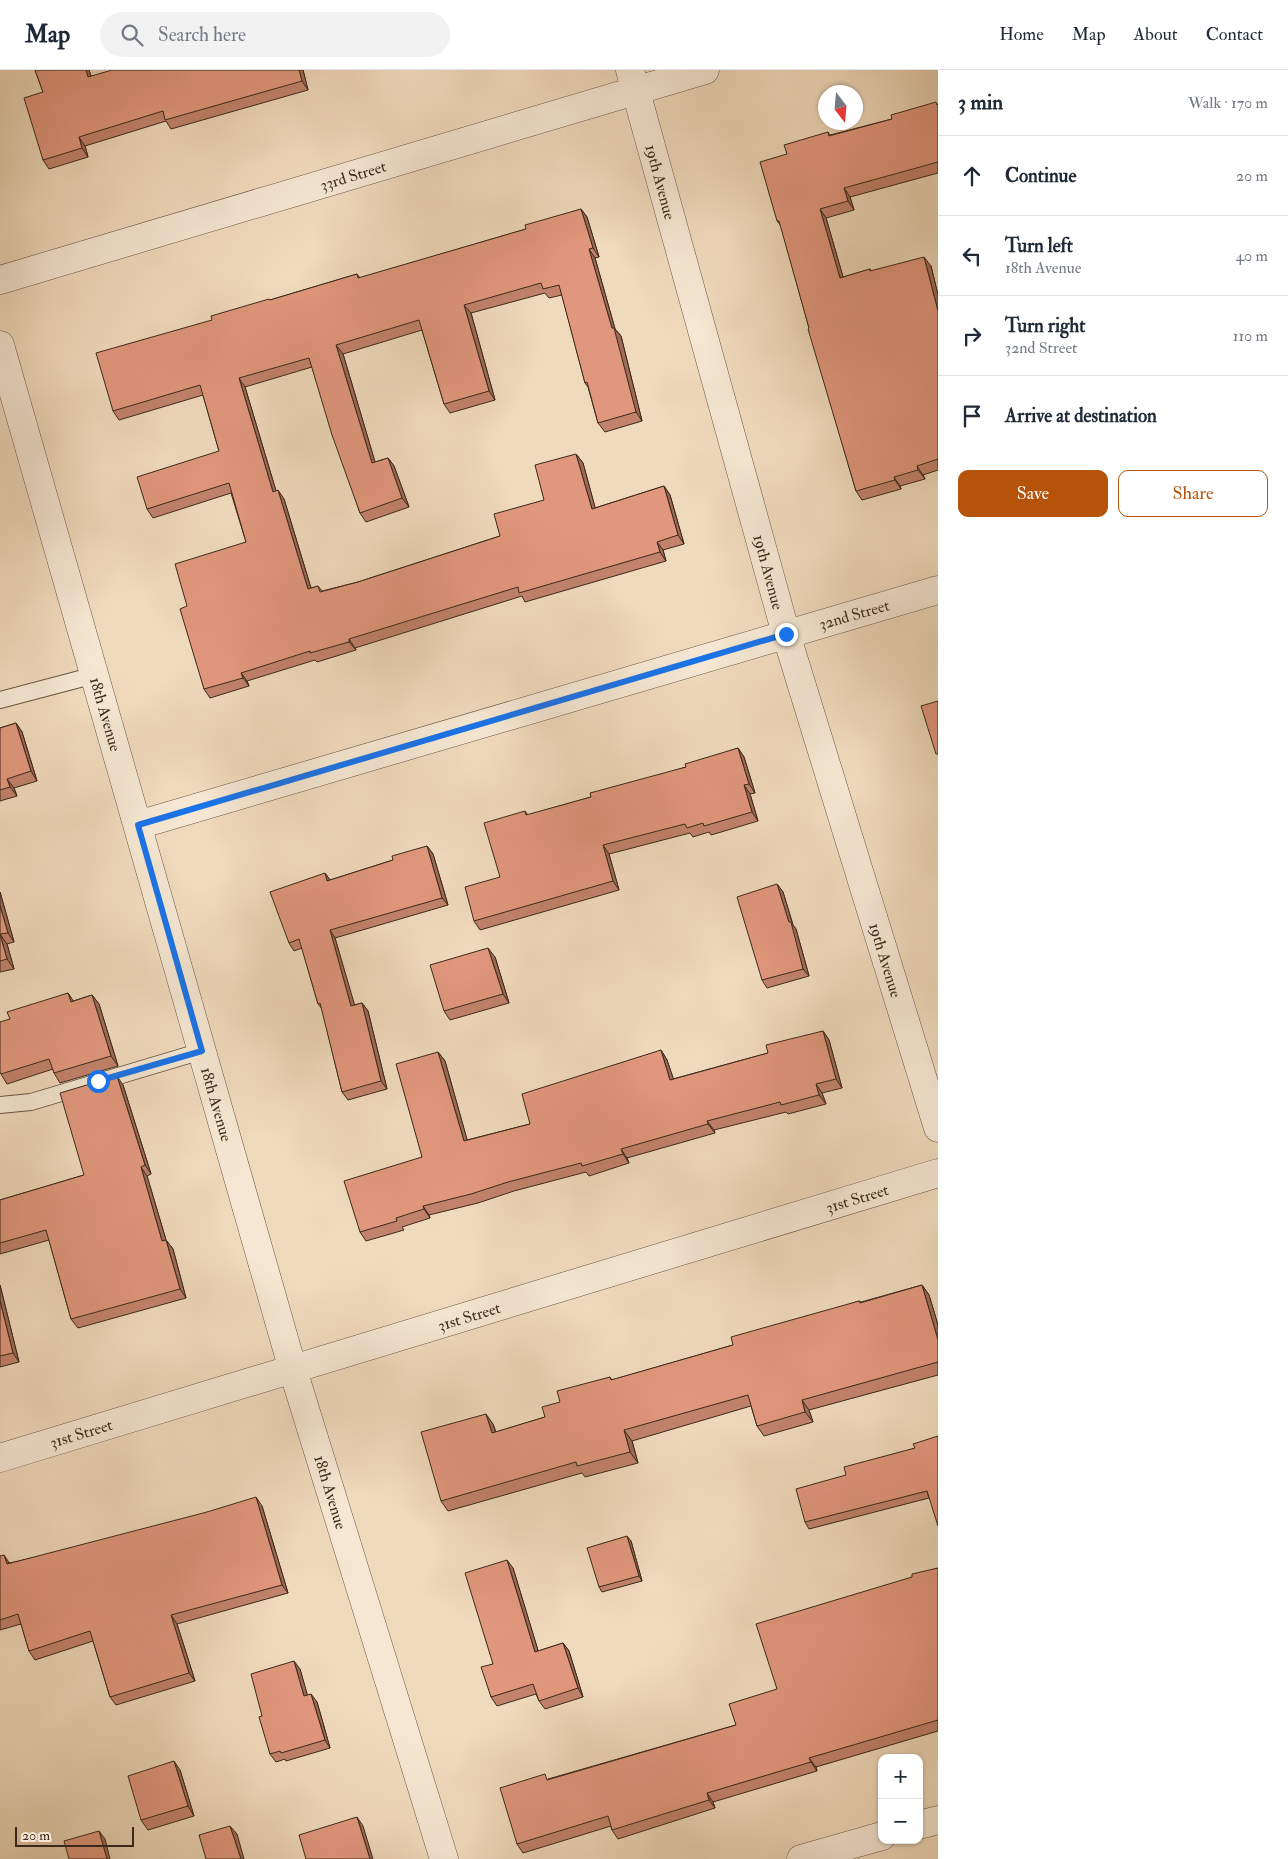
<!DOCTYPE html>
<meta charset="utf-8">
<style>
body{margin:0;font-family:"IM FELL Double Pica",serif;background:#f2f2f3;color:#1f2937}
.controls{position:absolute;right:15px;bottom:15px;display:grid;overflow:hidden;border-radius:10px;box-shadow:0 1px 4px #0004}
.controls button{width:45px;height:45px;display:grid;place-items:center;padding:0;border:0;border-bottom:1px solid #e0e1e3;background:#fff;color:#1f2937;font:25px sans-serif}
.compass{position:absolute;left:818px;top:15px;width:45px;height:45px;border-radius:50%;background:#fff;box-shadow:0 1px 4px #0004;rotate:164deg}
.scale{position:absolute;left:15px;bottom:12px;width:119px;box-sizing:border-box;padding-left:5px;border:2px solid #3a291b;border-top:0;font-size:14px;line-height:18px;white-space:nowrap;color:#3a291b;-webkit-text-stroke:4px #f5e7d3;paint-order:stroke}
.stop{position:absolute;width:15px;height:15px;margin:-11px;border:4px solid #1a73e8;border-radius:50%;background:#fff}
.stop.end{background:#1a73e8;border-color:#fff;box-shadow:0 1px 5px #0008}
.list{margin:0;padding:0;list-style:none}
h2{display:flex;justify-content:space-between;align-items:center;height:65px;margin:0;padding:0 20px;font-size:21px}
h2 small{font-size:16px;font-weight:400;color:#747a83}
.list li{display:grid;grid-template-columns:32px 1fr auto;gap:15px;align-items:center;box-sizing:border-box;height:80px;padding:0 20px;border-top:1px solid #e0e1e3}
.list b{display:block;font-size:19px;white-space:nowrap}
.list p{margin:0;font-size:16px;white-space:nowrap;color:#747a83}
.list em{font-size:16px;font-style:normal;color:#747a83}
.actions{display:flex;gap:10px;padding:15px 20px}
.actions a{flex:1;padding:11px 0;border:1px solid #b45309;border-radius:10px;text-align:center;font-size:18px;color:#b45309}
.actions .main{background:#b45309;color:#fff}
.icon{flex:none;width:28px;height:28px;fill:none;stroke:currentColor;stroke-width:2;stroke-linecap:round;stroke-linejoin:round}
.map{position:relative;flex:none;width:938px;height:1789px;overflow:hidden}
header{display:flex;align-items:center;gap:30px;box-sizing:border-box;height:70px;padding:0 25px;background:#fff;border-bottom:1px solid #e0e1e3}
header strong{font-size:24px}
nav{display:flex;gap:28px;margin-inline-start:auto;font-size:18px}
.search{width:350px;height:45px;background:#f2f2f3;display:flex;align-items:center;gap:12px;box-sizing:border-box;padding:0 18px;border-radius:28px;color:#747a83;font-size:19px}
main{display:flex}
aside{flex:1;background:#fff}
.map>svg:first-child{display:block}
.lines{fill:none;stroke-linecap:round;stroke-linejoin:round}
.service-casing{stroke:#685543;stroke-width:18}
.minor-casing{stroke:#685543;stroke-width:29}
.service{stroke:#f5e7d3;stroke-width:16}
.minor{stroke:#f5e7d3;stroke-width:28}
.wall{fill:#c2826c;stroke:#3a291b}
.shaded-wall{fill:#9e6a58;stroke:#3a291b}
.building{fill:#e1977d;stroke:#3a291b}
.route{stroke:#1a73e8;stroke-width:6}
.labels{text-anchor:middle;stroke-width:4.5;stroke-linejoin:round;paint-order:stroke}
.street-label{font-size:16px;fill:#3a291b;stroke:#f5e7d3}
</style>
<header>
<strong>Map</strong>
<div class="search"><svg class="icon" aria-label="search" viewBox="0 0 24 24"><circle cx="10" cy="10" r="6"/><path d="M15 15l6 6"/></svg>Search here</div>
<nav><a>Home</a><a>Map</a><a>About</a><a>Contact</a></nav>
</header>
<main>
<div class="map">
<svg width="938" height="1789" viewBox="0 0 938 1789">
<rect width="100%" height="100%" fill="#f0dabc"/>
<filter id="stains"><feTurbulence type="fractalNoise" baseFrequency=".004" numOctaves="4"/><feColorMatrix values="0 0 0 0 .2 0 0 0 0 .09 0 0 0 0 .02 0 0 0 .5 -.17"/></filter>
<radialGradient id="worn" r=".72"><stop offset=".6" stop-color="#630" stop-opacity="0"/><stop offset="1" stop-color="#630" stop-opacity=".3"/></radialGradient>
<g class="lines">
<defs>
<path id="service" d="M 0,630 L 95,605
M 0,1035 L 31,1032 L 202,981"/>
<path id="minor" d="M 630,0 L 786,564 L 938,1058
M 0,210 L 705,0
M 0,275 L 293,1300 L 444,1789
M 138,755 L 938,520
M 0,1388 L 938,1103
M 919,1755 L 938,1750
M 801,1789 L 882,1766"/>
</defs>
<use href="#service" class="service-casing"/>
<use href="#minor" class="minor-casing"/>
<use href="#service" class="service"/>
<use href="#minor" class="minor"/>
</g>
<path class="wall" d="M 35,0 L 89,0 L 91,6 L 303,0 L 308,20 L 171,59 L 166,51 L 85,76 L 88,87 L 49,99 L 43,90 L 43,22 Z
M 938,34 L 938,103 L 850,127 L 854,140 L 826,148 L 843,207 L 870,199 L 871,201 L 931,196 L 938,225 L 938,400 L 923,405 L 925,409 L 900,416 L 901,419 L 862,430 L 856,421 L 809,258 L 781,156 L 777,151 L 787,84 L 828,62 L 830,65 L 892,49 Z
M 581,139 L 587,147 L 599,187 L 595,188 L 615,259 L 621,266 L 642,351 L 605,362 L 598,353 L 588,317 L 585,313 L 562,225 L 549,228 L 545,223 L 471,243 L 495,330 L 450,343 L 444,334 L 422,260 L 343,284 L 375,392 L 388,388 L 394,396 L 409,437 L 366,452 L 360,443 L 312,297 L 245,317 L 276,421 L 284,429 L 311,518 L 318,516 L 322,521 L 358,512 L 500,466 L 544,430 L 576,384 L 583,393 L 595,438 L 664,416 L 670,425 L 684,474 L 663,480 L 666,491 L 525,532 L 522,526 L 355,578 L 356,580 L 317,592 L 315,590 L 247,611 L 249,616 L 210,628 L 204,619 L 187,536 L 246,472 L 231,423 L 153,448 L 147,439 L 219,381 L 203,325 L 119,350 L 113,341 L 212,250 L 270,230 L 357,204 L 360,208 L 526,159 Z
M 16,653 L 22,662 L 37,711 L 14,718 L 17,726 L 0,731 L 0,658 Z
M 738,678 L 744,687 L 755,723 L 750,724 L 758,751 L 711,765 L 709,762 L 693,767 L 690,763 L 609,784 L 619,820 L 480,860 L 474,851 L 500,807 L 525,741 L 528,745 L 591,727 L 686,697 Z
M 427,776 L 433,784 L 448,835 L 335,868 L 354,935 L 362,933 L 368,941 L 387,1019 L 348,1030 L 342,1022 L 322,939 L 318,934 L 302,878 L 294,881 L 289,873 L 325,803 L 330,810 L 393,790 Z
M 777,814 L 783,822 L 793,855 L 796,859 L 809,906 L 767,918 L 762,910 Z
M 0,822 L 14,872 L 7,874 L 14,899 L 0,902 Z
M 495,887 L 509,933 L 450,950 L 444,941 Z
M 68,923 L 73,931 L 92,925 L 99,934 L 118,996 L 60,1013 L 54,1003 L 53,999 L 7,1014 L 1,1004 L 10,949 Z
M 823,961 L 829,970 L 842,1018 L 822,1023 L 826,1034 L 788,1044 L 786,1042 L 714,1060 L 715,1063 L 627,1088 L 629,1093 L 589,1106 L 586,1102 L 514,1121 L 478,1133 L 429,1145 L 430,1148 L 402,1157 L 404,1160 L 366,1171 L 360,1162 L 422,1087 L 438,982 L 445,991 L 467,1070 L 530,1054 L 661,980 L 667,990 L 673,1009 L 768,983 Z
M 123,1015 L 151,1104 L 147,1106 L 166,1170 L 173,1179 L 186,1228 L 78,1258 L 71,1249 L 49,1170 L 0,1184 L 0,1130 L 84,1105 Z
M 0,1215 L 19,1292 L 0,1297 Z
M 922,1215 L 929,1225 L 938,1255 L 938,1305 L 809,1340 L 813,1352 L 764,1366 L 757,1356 L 751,1336 L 632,1371 L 638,1393 L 585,1407 L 582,1403 L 448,1441 L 441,1431 L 493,1354 L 496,1362 L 545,1347 L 560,1332 L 610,1307 L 612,1310 L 733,1275 L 859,1231 L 861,1232 Z
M 915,1378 L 929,1428 L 809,1459 L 805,1452 L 846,1405 Z
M 262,1436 L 288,1523 L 177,1554 L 195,1611 L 116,1635 L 110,1627 L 93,1571 L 35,1590 L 29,1581 L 21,1554 L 0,1560 L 0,1486 L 10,1493 Z
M 631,1471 L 642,1511 L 602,1522 L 599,1517 Z
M 513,1498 L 538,1581 L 563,1573 L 569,1581 L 583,1627 L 545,1639 L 539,1631 L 536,1624 L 497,1636 L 491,1627 L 493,1594 Z
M 938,1498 L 938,1661 L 816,1697 L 817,1701 L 713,1732 L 715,1738 L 618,1769 L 612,1760 L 611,1756 L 523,1783 L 517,1774 L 548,1709 L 736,1655 L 912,1507 Z
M 300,1599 L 307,1625 L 317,1632 L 330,1678 L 286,1691 L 285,1689 L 276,1692 L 270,1684 L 262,1646 Z
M 180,1700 L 194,1746 L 148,1760 L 141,1750 Z"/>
<path class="shaded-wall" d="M 86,0 L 89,0 L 94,16 L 88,7 Z
M 299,0 L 303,0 L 308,20 L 302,11 Z
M 79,67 L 85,76 L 88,87 L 82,78 Z
M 844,118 L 850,127 L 854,140 L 848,131 Z
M 581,139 L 587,147 L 599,187 L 593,178 Z
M 820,139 L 826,148 L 846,217 L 840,208 Z
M 589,179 L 595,188 L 615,259 L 621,266 L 642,351 L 636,342 Z
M 924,187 L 931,196 L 938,225 L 938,241 Z
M 464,235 L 471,243 L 495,330 L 489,321 Z
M 336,275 L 343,284 L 378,402 L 372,393 Z
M 239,308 L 245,317 L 279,431 L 273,422 Z
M 576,384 L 583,393 L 598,448 L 592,439 Z
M 388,388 L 394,396 L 409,437 L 402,428 Z
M 917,396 L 923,405 L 925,409 L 918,400 Z
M 894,407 L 900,416 L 901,419 L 895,410 Z
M 664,416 L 670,425 L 684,474 L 678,465 Z
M 278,420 L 284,429 L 314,528 L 308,519 Z
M 657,472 L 663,480 L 666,491 L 660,482 Z
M 349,569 L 355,578 L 356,580 L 349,572 Z
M 241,603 L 247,611 L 249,616 L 243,608 Z
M 16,653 L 22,662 L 37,711 L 31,701 Z
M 738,678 L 744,687 L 755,723 L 749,714 Z
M 7,709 L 14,718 L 17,726 L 10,717 Z
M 744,715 L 750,724 L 758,751 L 752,742 Z
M 603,775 L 609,784 L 619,820 L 613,811 Z
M 427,776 L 433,784 L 448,835 L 442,828 Z
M 325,803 L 330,810 L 327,811 Z
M 777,814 L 783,822 L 793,855 L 796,859 L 809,906 L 803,899 Z
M 0,822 L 14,872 L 8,863 L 0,836 Z
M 330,860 L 335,868 L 357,943 L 351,936 Z
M 0,864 L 7,874 L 14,899 L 7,889 Z
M 488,878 L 495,887 L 509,933 L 503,924 Z
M 68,923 L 74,932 L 71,932 Z
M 92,925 L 99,934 L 118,996 L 111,986 Z
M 362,933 L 368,941 L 387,1019 L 381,1011 Z
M 823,961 L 829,970 L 842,1018 L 836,1009 Z
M 661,980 L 667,990 L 677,1019 L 670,1010 Z
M 438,982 L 445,991 L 470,1080 L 464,1071 Z
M 117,1006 L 123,1015 L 151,1104 L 145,1095 Z
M 816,1014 L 822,1023 L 826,1034 L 819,1025 Z
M 707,1051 L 714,1060 L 715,1063 L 708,1054 Z
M 621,1079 L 627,1088 L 629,1093 L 623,1084 Z
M 141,1097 L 147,1106 L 169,1180 L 162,1171 Z
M 423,1136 L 429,1145 L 430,1148 L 424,1139 Z
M 166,1170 L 173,1179 L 186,1228 L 180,1219 Z
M 0,1215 L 19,1292 L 13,1283 L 0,1231 Z
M 922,1215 L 929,1225 L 938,1255 L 938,1270 Z
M 802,1330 L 809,1340 L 813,1352 L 805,1342 Z
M 486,1344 L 493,1354 L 499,1374 L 492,1363 Z
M 624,1360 L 632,1371 L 638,1393 L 630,1382 Z
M 256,1427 L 262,1436 L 288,1523 L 282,1515 Z
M 627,1466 L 631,1471 L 642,1511 L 639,1506 Z
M 4,1485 L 10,1494 L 7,1494 Z
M 507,1490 L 513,1498 L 541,1590 L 535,1582 Z
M 171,1545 L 177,1554 L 195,1611 L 189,1603 Z
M 563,1573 L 569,1581 L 583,1627 L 578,1618 Z
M 294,1591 L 300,1599 L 310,1634 L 304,1626 Z
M 311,1624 L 317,1632 L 330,1678 L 325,1670 Z
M 809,1688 L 816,1697 L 817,1701 L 811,1692 Z
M 174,1691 L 180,1700 L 194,1746 L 188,1736 Z
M 707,1723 L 713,1732 L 715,1738 L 709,1730 Z
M 357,1747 L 363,1756 L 373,1789 L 370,1789 Z
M 230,1756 L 237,1764 L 244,1789 L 241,1789 Z
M 99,1761 L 105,1769 L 110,1789 L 107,1789 Z"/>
<path class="building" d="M 35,0 L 86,0 L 88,7 L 112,0 L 299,0 L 302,11 L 165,50 L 163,41 L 79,67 L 82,78 L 43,90 L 24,28 L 43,22 Z
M 936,32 L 937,35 L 938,34 L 938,92 L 844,118 L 848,131 L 820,139 L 840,208 L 870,199 L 870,201 L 924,187 L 938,241 L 938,389 L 917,396 L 918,400 L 894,407 L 895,410 L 856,421 L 808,259 L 809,258 L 779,151 L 777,151 L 760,92 L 787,84 L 784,75 L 828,62 L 829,66 L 892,49 L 891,45 Z
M 581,139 L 593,178 L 589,179 L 612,258 L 614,258 L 636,342 L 598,353 L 587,312 L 585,313 L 559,215 L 543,219 L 541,213 L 464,235 L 489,321 L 444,334 L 419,250 L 336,275 L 372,393 L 388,388 L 402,428 L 360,443 L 332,365 L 309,288 L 239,308 L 273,422 L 278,420 L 308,519 L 318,516 L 320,522 L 358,512 L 500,466 L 494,444 L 544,430 L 535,395 L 576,384 L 592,439 L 664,416 L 678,465 L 657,472 L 660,482 L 519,523 L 518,517 L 349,569 L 349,572 L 310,583 L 310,581 L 241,603 L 243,608 L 204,619 L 180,539 L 187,536 L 175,494 L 246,472 L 229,413 L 147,439 L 137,407 L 219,381 L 200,315 L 113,341 L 96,283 L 212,250 L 211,246 L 269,229 L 270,230 L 357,204 L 358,208 L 526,159 L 525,155 Z
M 938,631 L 938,684 L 936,684 L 921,636 Z
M 16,653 L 31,701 L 7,709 L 10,717 L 0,720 L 0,658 Z
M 738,678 L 749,714 L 744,715 L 752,742 L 704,756 L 703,753 L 687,758 L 685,754 L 603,775 L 613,811 L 474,851 L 465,817 L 500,807 L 484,753 L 525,741 L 526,745 L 591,727 L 590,723 L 686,697 L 685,694 Z
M 427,776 L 442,828 L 330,860 L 351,936 L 362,933 L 381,1011 L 342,1022 L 320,933 L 318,934 L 299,869 L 289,873 L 270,822 L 325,803 L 327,811 L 393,790 L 392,786 Z
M 777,814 L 789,852 L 791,852 L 803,899 L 762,910 L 737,827 Z
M 0,836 L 8,863 L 0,864 L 7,889 L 0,891 Z
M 488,878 L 503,924 L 444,941 L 430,895 Z
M 68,923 L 71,932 L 92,925 L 111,986 L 54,1003 L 49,989 L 1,1004 L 0,1002 L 0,952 L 10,949 L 7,942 Z
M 823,961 L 836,1009 L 816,1014 L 819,1025 L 781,1035 L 780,1032 L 707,1051 L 708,1054 L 621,1079 L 623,1084 L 582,1096 L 581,1093 L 508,1112 L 471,1124 L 423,1136 L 424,1139 L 396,1148 L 397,1151 L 360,1162 L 344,1111 L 422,1087 L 396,994 L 438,982 L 464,1071 L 530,1054 L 522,1024 L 661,980 L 670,1010 L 768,983 L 766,975 Z
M 117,1006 L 145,1095 L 141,1097 L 162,1171 L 166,1170 L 180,1219 L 71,1249 L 46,1160 L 0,1173 L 0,1130 L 84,1105 L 60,1023 Z
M 922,1215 L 938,1270 L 938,1292 L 802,1330 L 805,1342 L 757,1356 L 748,1325 L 624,1360 L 630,1382 L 577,1396 L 576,1392 L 441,1431 L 421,1362 L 486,1344 L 492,1363 L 545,1347 L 542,1337 L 560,1332 L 557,1321 L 610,1307 L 611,1310 L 733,1275 L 731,1267 L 859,1231 L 860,1233 Z
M 0,1231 L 13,1283 L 0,1286 Z
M 938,1366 L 938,1456 L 927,1421 L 805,1452 L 796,1419 L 846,1405 L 844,1397 L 915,1378 L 913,1374 Z
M 256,1427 L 282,1515 L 171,1545 L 189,1603 L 110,1627 L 90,1561 L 29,1581 L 18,1544 L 0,1550 L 0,1486 L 4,1485 L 7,1494 L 207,1442 Z
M 627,1466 L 639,1506 L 599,1517 L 587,1478 Z
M 507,1490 L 535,1582 L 563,1573 L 578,1618 L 539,1631 L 533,1614 L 491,1627 L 481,1597 L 493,1594 L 465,1503 Z
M 938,1498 L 938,1650 L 809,1688 L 811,1692 L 707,1723 L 709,1730 L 612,1760 L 608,1746 L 517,1774 L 500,1718 L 545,1704 L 547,1710 L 736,1655 L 729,1634 L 777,1619 L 756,1554 L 912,1507 L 912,1504 Z
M 294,1591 L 304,1626 L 311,1624 L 325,1670 L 281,1683 L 280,1681 L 270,1684 L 259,1647 L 262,1646 L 251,1604 Z
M 174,1691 L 188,1736 L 141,1750 L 128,1706 Z
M 357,1747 L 370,1789 L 306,1789 L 299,1765 Z
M 230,1756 L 241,1789 L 206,1789 L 199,1765 Z
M 99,1761 L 107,1789 L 69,1789 L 64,1771 Z"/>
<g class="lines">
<path class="route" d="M 98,1011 L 202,981 L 138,755 L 786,564"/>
</g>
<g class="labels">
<g class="street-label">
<text transform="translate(353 105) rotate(-17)" y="6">33rd Street</text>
<text transform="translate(661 112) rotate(75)" y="6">19th Avenue</text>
<text transform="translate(769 502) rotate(75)" y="6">19th Avenue</text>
<text transform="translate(854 544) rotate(-16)" y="6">32nd Street</text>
<text transform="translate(106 644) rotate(74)" y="6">18th Avenue</text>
<text transform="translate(886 890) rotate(73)" y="6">19th Avenue</text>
<text transform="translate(217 1034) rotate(74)" y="6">18th Avenue</text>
<text transform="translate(857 1128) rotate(-17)" y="6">31st Street</text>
<text transform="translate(469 1246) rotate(-17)" y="6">31st Street</text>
<text transform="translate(81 1363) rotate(-17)" y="6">31st Street</text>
<text transform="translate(331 1422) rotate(73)" y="6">18th Avenue</text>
</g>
</g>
<rect width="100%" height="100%" filter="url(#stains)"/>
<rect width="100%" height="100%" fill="url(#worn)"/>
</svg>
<div class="controls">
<button>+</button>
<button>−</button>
</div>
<svg class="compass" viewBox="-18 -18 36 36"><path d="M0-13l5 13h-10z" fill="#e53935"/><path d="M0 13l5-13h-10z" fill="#747a83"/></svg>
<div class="scale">20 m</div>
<div class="stop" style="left:98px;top:1011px"></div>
<div class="stop end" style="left:786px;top:564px"></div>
</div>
<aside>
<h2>3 min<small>Walk · 170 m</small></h2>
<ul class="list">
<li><svg class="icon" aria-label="ahead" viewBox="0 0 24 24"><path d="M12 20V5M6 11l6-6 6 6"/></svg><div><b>Continue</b></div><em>20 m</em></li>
<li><svg class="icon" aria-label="left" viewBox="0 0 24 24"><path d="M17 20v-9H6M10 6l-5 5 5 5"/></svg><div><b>Turn left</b><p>18th Avenue</p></div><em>40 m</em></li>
<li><svg class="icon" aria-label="right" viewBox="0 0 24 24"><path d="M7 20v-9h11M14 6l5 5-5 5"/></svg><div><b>Turn right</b><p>32nd Street</p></div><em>110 m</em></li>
<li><svg class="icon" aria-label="arrive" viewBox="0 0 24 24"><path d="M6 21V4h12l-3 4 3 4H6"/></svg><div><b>Arrive at destination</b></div></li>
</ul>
<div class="actions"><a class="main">Save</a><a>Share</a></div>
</aside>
</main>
